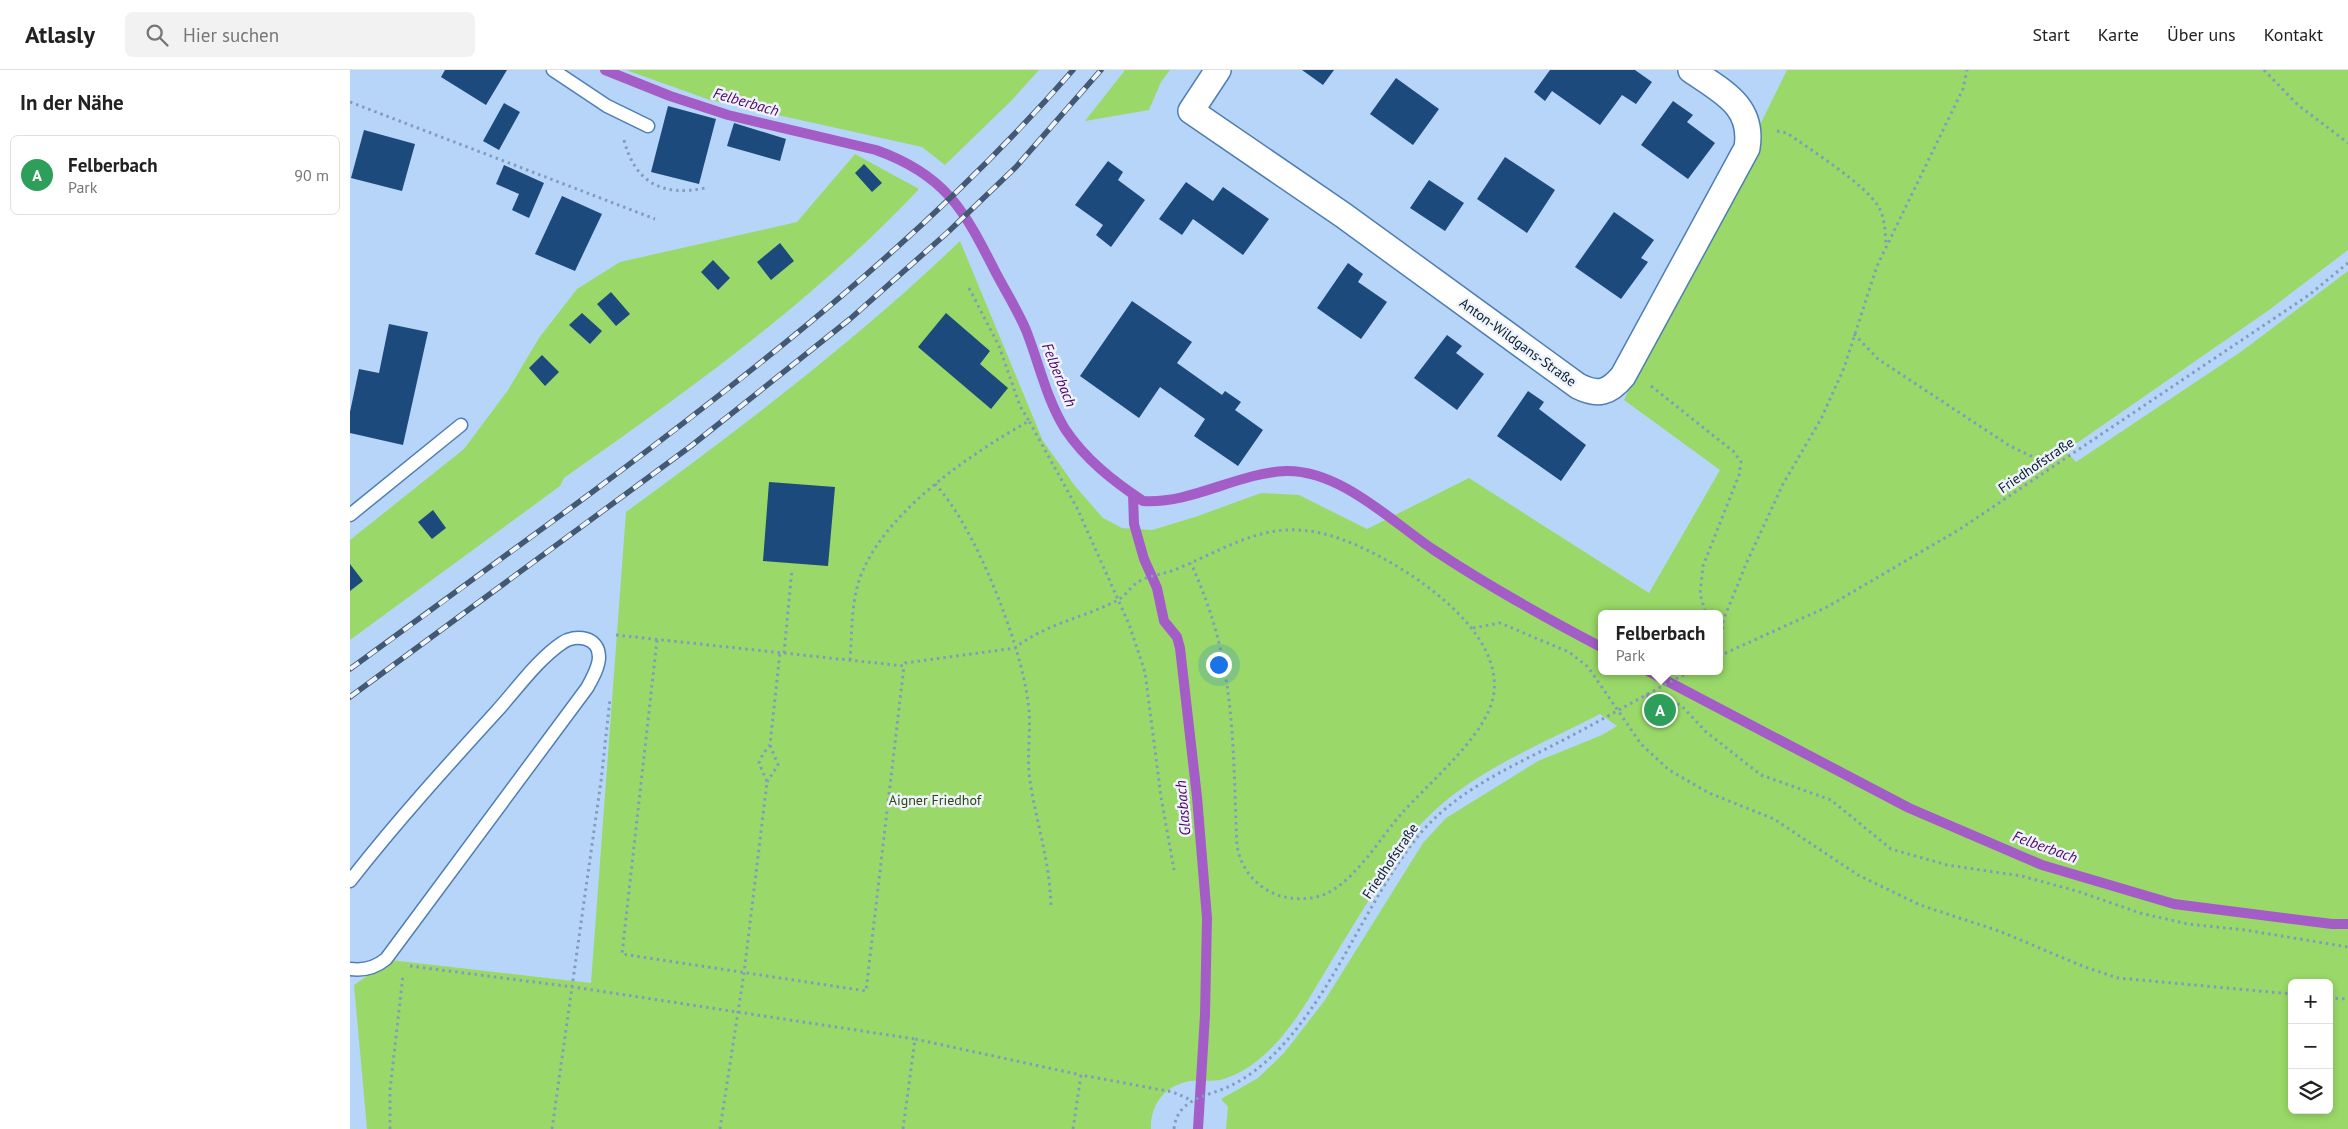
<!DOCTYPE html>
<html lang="de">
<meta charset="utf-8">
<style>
body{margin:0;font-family:"PT Sans",sans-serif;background:#f2f2f2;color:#222}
.controls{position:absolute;right:15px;bottom:15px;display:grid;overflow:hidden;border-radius:8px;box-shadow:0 2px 8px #0003}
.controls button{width:45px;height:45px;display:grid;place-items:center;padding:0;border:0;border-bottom:1px solid #e0e0e0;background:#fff;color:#222;font:25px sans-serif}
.you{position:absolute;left:868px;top:594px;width:18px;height:18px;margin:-12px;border:4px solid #fff;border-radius:50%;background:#1a73e8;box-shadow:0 0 0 8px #1a73e833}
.badge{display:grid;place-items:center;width:32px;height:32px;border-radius:50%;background:#d93025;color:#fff;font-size:16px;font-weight:700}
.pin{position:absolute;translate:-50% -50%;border:2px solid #fff;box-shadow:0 1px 5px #0006}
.popup{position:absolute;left:1248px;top:540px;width:125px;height:65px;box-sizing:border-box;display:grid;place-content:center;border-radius:8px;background:#fff;filter:drop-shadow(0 1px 4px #0005);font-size:16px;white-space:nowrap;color:#767676}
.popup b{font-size:19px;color:#222}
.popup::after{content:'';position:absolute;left:50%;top:100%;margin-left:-10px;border:10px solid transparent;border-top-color:#fff}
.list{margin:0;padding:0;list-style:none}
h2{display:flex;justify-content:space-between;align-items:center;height:65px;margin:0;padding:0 20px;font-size:21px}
h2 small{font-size:16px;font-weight:400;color:#767676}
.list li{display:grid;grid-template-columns:32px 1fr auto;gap:15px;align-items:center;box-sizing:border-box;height:80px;margin:0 10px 10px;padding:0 10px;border:1px solid #e0e0e0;border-radius:8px}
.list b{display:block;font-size:19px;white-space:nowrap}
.list p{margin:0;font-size:16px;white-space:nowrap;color:#767676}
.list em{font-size:16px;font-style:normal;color:#767676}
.icon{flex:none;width:28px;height:28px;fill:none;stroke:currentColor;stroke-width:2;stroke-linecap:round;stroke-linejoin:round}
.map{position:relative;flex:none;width:1998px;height:1059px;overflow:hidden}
header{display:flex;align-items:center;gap:30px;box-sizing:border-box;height:70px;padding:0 25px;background:#fff;border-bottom:1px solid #e0e0e0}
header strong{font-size:24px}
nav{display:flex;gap:28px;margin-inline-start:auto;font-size:18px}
.search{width:350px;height:45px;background:#f2f2f2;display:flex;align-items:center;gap:12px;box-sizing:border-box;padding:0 18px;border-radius:8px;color:#767676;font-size:19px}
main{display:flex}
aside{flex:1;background:#fff}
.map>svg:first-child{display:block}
.green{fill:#9ad969;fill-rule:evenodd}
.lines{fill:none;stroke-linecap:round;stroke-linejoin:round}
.stream{stroke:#a45dc7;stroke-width:10}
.building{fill:#1c4a7c}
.service-casing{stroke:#4f7eb4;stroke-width:15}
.minor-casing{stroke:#4f7eb4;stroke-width:28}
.path{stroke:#829dbb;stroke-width:3;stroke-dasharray:2.5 4;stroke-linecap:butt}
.service{stroke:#fff;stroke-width:12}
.minor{stroke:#fff;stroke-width:25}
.rail-casing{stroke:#435973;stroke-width:5.5}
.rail{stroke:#eef3f9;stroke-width:4;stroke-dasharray:11;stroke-linecap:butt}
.labels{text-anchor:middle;stroke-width:5;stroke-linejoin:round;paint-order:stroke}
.street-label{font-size:14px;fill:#081b30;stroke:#eef3f9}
.park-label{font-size:14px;fill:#2d4717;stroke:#eef3f9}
.water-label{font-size:15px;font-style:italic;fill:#4e006b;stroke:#eef3f9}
</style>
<header>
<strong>Atlasly</strong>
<div class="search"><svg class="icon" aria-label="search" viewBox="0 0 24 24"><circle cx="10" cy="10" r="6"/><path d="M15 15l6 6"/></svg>Hier suchen</div>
<nav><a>Start</a><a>Karte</a><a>Über uns</a><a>Kontakt</a></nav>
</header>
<main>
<aside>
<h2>In der Nähe<small></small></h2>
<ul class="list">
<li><span class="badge" style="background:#2e9e5b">A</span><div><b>Felberbach</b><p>Park</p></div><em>90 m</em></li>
</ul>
</aside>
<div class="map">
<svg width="1998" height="1059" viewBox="0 0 1998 1059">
<rect width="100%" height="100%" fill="#b7d5f8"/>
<path class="green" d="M 276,0 L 689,0 L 662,30 L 595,95 L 572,77 L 360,30 Z
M 775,0 L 820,0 L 811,12 L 799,40 L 735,51 Z
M 1437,0 L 1998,0 L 1998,180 L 1919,240 L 1727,373 L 1713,378 L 1726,392 L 1892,281 L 1998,201 L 1998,1059 L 876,1059 L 878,1037 L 871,1029 L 908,1008 L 934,983 L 975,930 L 1073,773 L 1096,748 L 1188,691 L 1252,665 L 1267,656 L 1250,644 C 1175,683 1097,710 1048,783 C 1026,818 1004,854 982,890 C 961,925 940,965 907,991 C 898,998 886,1005 874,1009 C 863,1012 851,1010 840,1011 C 815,1015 800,1035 801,1059 L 17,1059 L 4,915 L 40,890 L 241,913 L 276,442 C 392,357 507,270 610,171 L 693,371 L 725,416 L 753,448 L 772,458 L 802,460 L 845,447 L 911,423 L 949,425 L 1017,459 L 1119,408 L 1299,523 L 1370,400 L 1274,330 ZM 1251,544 L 1369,544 L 1369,601 L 1251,601 ZM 1942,913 L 1979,913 L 1979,1040 L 1942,1040 Z
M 505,84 L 569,119 C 465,230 339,320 214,408 L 210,416 L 0,570 L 0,470 L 114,379 L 158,320 L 189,268 L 227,219 L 270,192 L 447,152 Z"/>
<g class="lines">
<path class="stream" d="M 255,0 L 320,26 L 378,45 L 526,80 C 596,105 614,140 646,203 C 656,222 668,241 676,260 C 689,293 696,328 715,359 C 735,389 763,411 793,431 C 842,434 887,403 936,401 C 991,400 1042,452 1084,480 C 1138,516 1194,547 1251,577
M 783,424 L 784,454 L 794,489 L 807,518 L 814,551 L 827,567 L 830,578 L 847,727 L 857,848 L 855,945 L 848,1059
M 1298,601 L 1559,738 L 1692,795 L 1824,834 L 1982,854 L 1998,854"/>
</g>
<path class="building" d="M 95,0 L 157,0 L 136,35 L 91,7 Z
M 952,0 L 984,0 L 973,15 Z
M 1200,0 L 1285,0 L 1302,12 L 1286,34 L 1272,25 L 1250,55 L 1202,21 L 1195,31 L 1184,22 Z
M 1046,8 L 1089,39 L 1063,75 L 1020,44 Z
M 1323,31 L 1343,45 L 1337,52 L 1365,73 L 1338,109 L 1291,75 Z
M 154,33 L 170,42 L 149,80 L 133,71 Z
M 318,36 L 366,49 L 349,114 L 301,102 Z
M 384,53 L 436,69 L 430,91 L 377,76 Z
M 14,60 L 65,74 L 52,121 L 1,108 Z
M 1155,87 L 1205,120 L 1177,163 L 1127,129 Z
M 758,91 L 773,102 L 768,110 L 795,130 L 761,177 L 746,165 L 753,155 L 725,135 Z
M 514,94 L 532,113 L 522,122 L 505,103 Z
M 154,95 L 194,113 L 179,148 L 162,140 L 169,124 L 146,114 Z
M 1079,110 L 1114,133 L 1095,161 L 1060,138 Z
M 836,112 L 863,131 L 873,117 L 919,149 L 893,185 L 843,149 L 832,165 L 809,149 Z
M 212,126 L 252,144 L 225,201 L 185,184 Z
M 1264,142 L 1304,170 L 1291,188 L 1298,192 L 1271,229 L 1225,197 Z
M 430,173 L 444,191 L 421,210 L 407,192 Z
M 363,190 L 380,208 L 368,220 L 351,202 Z
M 998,193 L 1013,204 L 1008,212 L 1037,232 L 1011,269 L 967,238 Z
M 261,222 L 280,244 L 266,256 L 247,234 Z
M 782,231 L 842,272 L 827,293 L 872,325 L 875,321 L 891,332 L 885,340 L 913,360 L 888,396 L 844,366 L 855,349 L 810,317 L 789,348 L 730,306 Z
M 232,243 L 252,261 L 240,274 L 219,255 Z
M 596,243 L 640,281 L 630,294 L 658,318 L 641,339 L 568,277 Z
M 39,254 L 78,262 L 53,375 L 0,363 L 0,342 L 9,299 L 29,303 Z
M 1097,265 L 1112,276 L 1106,283 L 1134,304 L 1107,340 L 1064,308 Z
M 192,285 L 209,302 L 195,316 L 179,298 Z
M 1178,321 L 1194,332 L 1189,339 L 1236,375 L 1211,411 L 1147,366 Z
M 419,412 L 485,417 L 478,496 L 413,491 Z
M 83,440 L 96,458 L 82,469 L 68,452 Z
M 0,494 L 13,511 L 0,521 Z"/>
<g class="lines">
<defs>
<path id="service" d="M 203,0 L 257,36 L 298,56
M 0,445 L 111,355
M 0,811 C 46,752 96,697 146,642 C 167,619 187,590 212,573 C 225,564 249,566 249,587 C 249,597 242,609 237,618 L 36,889 C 25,898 14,901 0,899"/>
<path id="minor" d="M 868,0 L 841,41 L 993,145 L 1228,316 C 1248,326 1259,323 1273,306 L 1397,78 C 1404,35 1371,21 1341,0"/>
</defs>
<use href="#service" class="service-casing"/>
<use href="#minor" class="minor-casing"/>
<path class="path" d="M 1914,0 L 1948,35 L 1998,73
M 0,32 L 305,149
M 1427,61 L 1437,63 C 1458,78 1516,115 1528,136 C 1535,147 1535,161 1536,174
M 274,70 C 285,113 313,127 355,118
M 619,218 L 649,276 L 670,336 L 679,351
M 1504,264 L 1528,289 L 1660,376 L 1704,397
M 1301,316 L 1384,382 L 1391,392 L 1389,405 L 1353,496 L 1350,524 L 1356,544
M 585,414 C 625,456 671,574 678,632 C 682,658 676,685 680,711 C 687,756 700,791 701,838
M 1123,558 L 1150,553 L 1219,582 L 1238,597 L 1291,674 L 1319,700 L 1359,723 L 1424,749 L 1508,805 L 1570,835 L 1649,861 L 1735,897 L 1768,908 L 1942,924
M 266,565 L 554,596 L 555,593 L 665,578 C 695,554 733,548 766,531 C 775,527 780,517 788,512 C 799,505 817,504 829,498 C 888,473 924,445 991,469 C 1047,489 1166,562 1141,635 C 1128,672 1079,713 1052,743 C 1029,769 1000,820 966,827 C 928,835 894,814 887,776 C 884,715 885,652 873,592 C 867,558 855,525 841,493
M 307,570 L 272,884 L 516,921 L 554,596
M 434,583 L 442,499
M 1370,585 L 1373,551 L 1396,494 L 1433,414 L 1471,349 L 1494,298 L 1527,196 L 1613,19 L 1617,0
M 1369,586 L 1477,537 L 1610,459 L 1959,225 L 1998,193
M 500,590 C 502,565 501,538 508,514 C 528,446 620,384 679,351 L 727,438 L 779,554 L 795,602 L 811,727 L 824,800
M 1296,625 L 1331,635 L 1355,661 L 1411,705 L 1481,730 L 1541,779 L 1597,795 L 1672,806 L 1730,822 L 1790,843 L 1838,854 L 1895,860 L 1998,877
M 417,712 L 428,695 L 420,675
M 60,896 L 223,917 L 565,969
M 1979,928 L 1998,929
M 40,1059 L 40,1020 L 53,905
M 202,1059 L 251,711 L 260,629
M 370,1059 L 394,903 L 417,712 L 409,693 L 413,684 L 420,675 L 430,582
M 553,1059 L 565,969 L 731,1005
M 723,1059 L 731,1005 L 823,1022 L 841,1030
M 824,1059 C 827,1028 857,1027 880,1016 C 899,1007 917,992 931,977 C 988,915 1017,830 1069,765 C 1108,718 1168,694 1221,666 C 1261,645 1300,622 1341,601"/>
<use href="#service" class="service"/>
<use href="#minor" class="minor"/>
<defs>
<path id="rail" d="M 0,599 C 79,542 158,484 237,426 C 410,297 580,164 723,0
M 0,627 L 341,376 L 500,249 L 598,162 L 666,97 L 751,0"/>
</defs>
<use href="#rail" class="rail-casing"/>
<use href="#rail" class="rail"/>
</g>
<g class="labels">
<g class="street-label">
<text transform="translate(1168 272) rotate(36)" y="5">Anton-Wildgans-Straße</text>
<text transform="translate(1686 395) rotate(-34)" y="5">Friedhofstraße</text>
<text transform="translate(1040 791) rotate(-56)" y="5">Friedhofstraße</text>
</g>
<g class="park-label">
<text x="585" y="735">Aigner Friedhof</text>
</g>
<g class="water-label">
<text transform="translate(396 32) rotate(16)" y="5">Felberbach</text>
<text transform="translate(709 305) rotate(68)" y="5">Felberbach</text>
<text transform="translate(833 738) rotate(-95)" y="5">Glasbach</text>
<text transform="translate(1695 777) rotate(20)" y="5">Felberbach</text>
</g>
</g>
</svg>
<div class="controls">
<button>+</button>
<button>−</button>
<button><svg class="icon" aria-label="layers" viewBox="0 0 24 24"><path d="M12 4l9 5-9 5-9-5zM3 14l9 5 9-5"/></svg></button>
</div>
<div class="you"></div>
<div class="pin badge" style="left:1310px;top:640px;background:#2e9e5b">A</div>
<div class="popup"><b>Felberbach</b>Park</div>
</div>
</main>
